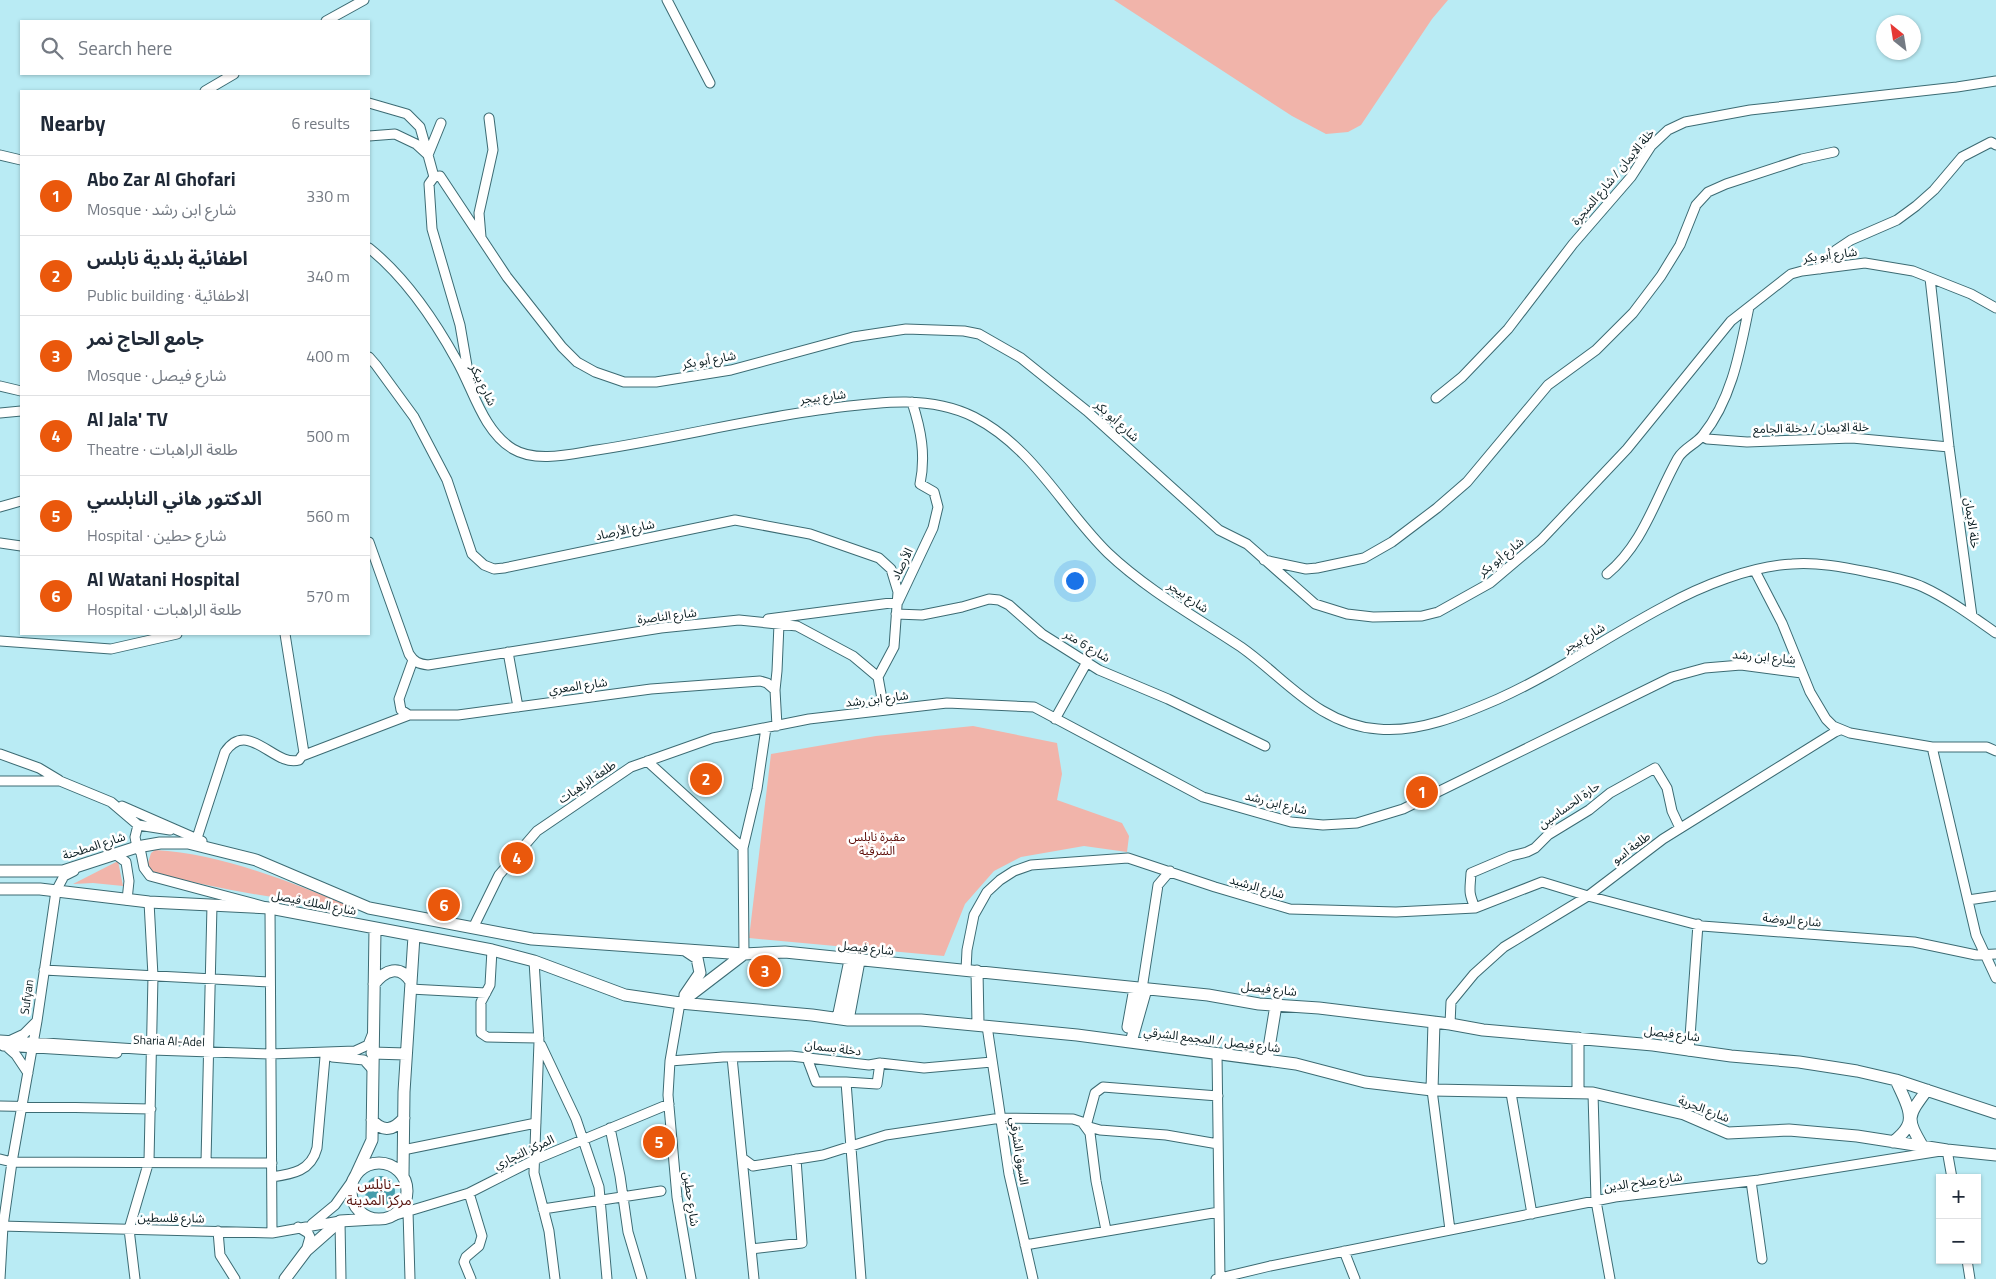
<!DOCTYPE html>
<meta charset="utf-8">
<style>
body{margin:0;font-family:"Titillium Web","Noto Sans Arabic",sans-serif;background:#f6f6f7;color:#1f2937}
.controls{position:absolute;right:15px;bottom:15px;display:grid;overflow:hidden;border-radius:0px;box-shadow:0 1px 4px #0004}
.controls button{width:45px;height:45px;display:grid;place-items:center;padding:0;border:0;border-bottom:1px solid #e0e1e3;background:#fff;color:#1f2937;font:25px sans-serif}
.compass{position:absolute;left:1876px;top:15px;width:45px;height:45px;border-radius:50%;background:#fff;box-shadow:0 1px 4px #0004;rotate:330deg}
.you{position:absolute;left:1074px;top:580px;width:18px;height:18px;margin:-12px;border:4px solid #fff;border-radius:50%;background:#1a73e8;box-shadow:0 0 0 8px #1a73e833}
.badge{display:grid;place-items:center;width:32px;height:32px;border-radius:50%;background:#ea580c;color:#fff;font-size:16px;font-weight:700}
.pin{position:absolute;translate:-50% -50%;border:2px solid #fff;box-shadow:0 1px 5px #0006}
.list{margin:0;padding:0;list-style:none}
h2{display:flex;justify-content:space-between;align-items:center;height:65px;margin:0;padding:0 20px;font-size:21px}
h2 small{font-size:16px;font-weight:400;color:#747a83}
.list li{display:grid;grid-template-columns:32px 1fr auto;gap:15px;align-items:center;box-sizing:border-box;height:80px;padding:0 20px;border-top:1px solid #e0e1e3}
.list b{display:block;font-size:19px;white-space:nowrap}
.list p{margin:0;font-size:16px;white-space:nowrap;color:#747a83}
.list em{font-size:16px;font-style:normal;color:#747a83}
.icon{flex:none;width:28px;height:28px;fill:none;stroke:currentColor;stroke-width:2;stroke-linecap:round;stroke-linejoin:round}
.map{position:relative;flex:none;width:1996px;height:1279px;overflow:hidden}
.search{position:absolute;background:#fff;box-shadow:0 1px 4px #0004;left:20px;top:20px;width:350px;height:55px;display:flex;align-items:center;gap:12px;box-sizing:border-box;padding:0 18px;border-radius:0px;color:#747a83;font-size:19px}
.panel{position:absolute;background:#fff;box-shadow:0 1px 4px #0004;left:20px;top:90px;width:350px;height:545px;border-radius:0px}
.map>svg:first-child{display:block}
.green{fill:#f1b4aa}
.water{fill:#469dab}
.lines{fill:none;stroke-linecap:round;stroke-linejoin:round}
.minor-casing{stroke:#3c6b73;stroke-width:11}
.major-casing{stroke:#3c6b73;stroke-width:13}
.minor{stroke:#fff;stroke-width:9}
.major{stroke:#fff;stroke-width:11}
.labels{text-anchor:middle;stroke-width:5;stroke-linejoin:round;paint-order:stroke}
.street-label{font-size:12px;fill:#091c20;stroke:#fff}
.park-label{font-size:12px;fill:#5e0c07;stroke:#fff}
.neighbourhood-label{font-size:14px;fill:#55110b;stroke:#fff}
</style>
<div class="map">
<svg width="1996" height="1279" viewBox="0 0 1996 1279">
<rect width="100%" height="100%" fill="#b9ebf4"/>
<path class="green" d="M 1114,0 L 1448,0 L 1432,19 L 1361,125 L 1348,132 L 1326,134 L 1292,116 Z
M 973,726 L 1057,743 L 1062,774 L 1057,800 L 1122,823 L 1129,836 L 1127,852 L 1084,846 L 1021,857 L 994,871 L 965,904 L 944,956 L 749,938 L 771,754 L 876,736 Z
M 155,850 C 223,854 290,882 352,907 C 286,901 218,889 153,873 L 147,866 L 151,853 Z
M 118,861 L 123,886 L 93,883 L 73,884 Z"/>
<path class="water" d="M365 1191a15 15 0 1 1 30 0a15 15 0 1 1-30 0Z"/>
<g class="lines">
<defs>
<path id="minor" d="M 667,0 L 710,83
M 326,21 L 364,0
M 205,91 L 234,74
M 369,103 L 407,114 L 420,127 L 428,155
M 369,136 L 395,134 L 416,144 L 428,155 L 434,177
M 0,155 L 21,160
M 428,155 L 441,123
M 481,237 L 479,213 L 493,150 L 489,118
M 369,248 C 405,277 435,321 457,361 C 473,389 483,431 513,449 C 536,463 571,454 597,450 C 676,438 754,418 833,408 C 880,402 930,395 974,417 C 1034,448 1062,508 1108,553 C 1147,590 1196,617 1241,647 C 1285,678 1319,725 1378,729 C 1419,733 1461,715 1498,699 C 1556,673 1608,636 1665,606 C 1701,586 1751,566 1792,564 C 1817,562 1843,567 1868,572 C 1886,576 1906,579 1923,587 C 1949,599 1973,617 1996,633
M 1820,269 L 1836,250 L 1851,240 L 1897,220 L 1916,206 L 1934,190 L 1962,157 L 1991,142 L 1996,145
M 1930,278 L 1949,447 L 1972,616
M 369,357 L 376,365 L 414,417 L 447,480 L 472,554 L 484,565 L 494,569 L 504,568 L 735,520 L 810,534 L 879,558 L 891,569 L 898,592 L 894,647 L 878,677
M 0,386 L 21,391
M 471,389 L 460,325 L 432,229 L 429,184 L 434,177 L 440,176 L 507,277 L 562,347 L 577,362 L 595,372 L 624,382 L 656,382 L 731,370 L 853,337 L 906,329 L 964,331 L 979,334 L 1021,358 L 1087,411 L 1219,530 L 1247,544 L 1315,604 L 1347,614 L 1373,617 L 1422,616 L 1438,612 L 1490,583 L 1541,540 L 1627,449 L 1731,321 L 1791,274 L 1802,271 L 1865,263 L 1913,271 L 1971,294 L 1996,308
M 1436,398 L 1462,377 L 1508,329 L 1573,244 L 1631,177 L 1651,146 L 1668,130 L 1685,122 L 1750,110 L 1957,87 L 1996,81
M 0,413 L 21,411
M 1703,436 L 1707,439 L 1747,442 L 1852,438 L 1949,447
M 0,507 L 21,501
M 369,542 L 409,654 C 414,662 419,664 428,665 L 661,628 L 739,620 L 797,626 L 853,656 L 878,677 L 884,710
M 0,543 L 21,546
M 1264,560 L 1306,569 L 1317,568 L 1364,558 L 1392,542 L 1437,508 L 1467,482 L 1548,385 L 1596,350 L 1633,313 L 1661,276 L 1680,245 L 1696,205 L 1708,192 L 1726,184 L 1802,159 L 1834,152
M 1755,571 L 1782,623 L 1810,692 L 1826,719 L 1833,726 L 1850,733 L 1932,747 L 1987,747 L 1996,751
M 1607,574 C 1644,543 1655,499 1678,458 C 1684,448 1696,444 1703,435 C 1732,399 1740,351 1749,307
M 896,614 L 922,615 L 962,607 L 989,599 L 999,600 L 1009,605 L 1042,634 L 1099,670 L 1168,699 L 1265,746
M 768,619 L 898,602 L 933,528 L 938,507 L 934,492 L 920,484 C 926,455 921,430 912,402
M 0,641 L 111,649 L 177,634
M 508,652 L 518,707
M 413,660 L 399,699 L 401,710 L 409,715 L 458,715 L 651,689 L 760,681 L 767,683 L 775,690 L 777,726
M 775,690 L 777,671 L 779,624
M 1055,719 L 1087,662
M 1932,747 L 1976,935 L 1996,978
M 0,754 L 39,768 L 59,780
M 302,756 L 409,715
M 647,761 L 743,848
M 0,781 L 60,781 L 111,802 L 138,825 L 135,837 L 137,847 L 141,853 L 144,868 L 150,876 L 270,908 L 272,1233
M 122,806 L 202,841
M 138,825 L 170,830
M 197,838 L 225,752 C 248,718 275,768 299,760 L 304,753 L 285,634
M 115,854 L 126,862 L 129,881 L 127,900
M 1968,900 L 1996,896
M 1475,908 C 1468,891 1470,891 1471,873 L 1511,856 L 1527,852 L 1535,848 L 1548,835 L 1589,810 L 1610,793 L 1655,768 L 1667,788 L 1672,811 L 1680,828
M 473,928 L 499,875 L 537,831 L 631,767 L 713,738 L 809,719 L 947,703 L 1034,707 L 1203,797 L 1291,822 L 1323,825 L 1357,823 L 1403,809 L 1672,677 L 1705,668 L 1741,665 L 1802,673
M 492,950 L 490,985 L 481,1002 L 481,1033 L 487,1037 L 539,1038
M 744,954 L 743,848 L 757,789 L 766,728
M 534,961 L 539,1042 L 534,1173 L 549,1231 L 555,1279
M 44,970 L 270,982
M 966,970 L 967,950 L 974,915 L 987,892 L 1000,880 L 1014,871 L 1031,865 L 1128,858 L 1215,887 L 1290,909 L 1396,912 L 1475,908 L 1542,882 L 1588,896 L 1702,926 L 1914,942 L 1976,955 L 1996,954
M 410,989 L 486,993
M 1142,989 L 1158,885 L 1170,871
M 680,1003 L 670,1061 L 668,1095 L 677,1197 L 691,1279
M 1450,1024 L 1451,1002 L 1474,974 L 1504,947 L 1588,896 L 1663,839 L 1835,732 L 1840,730
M 987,1026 L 1009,1174 L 1033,1279
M 0,1040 L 152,1050 L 270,1054 L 355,1051 L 368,1045 L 372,1035
M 11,1040 L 24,1034 L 37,1021
M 541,1045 L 576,1119 L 599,1187 L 607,1279
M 3,1046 L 117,1053
M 7,1047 L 16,1055 L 28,1073
M 1689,1051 L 1698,924
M 1217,1054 L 1220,1279
M 332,1057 L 364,1060 L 372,1069
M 732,1057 L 754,1279
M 807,1058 L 816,1082 L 846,1082 L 861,1279
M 670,1061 L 723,1057 L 791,1056 L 869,1065 L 880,1063 L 924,1068 L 992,1062
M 846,1082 L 877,1084 L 880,1063
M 1432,1090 L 1450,1230
M 1511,1093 L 1532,1214
M 1593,1093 L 1596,1201 L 1610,1279
M 1218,1096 L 1103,1087 L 1095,1093 L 1086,1126 L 1100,1130 L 1166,1135 L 1218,1144
M 0,1106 L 151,1109
M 610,1128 L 620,1176 L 628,1232 L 642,1279
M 403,1150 L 536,1123
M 742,1158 L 753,1166 L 823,1155 L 886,1135 L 1001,1118 L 1073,1119 L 1082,1122 L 1090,1133 L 1096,1181 L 1106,1230
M 0,1159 L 12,1162 L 272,1163
M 206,1162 L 212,905
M 272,1177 C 293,1174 311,1171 317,1148 L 325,1057
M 1751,1181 L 1762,1259
M 469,1193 L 482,1236 L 479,1246 L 466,1257 L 464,1262 L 471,1279
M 543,1209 L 661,1191
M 408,1211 L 410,1279
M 389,1217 L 469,1193 L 534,1160 L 669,1104
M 312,1224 L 335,1205 L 355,1177
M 0,1226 L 272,1233 L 340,1221 L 341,1279
M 298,1227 L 308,1233 L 310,1237 L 306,1251
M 218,1231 L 220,1255 L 235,1279
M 1025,1245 L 1219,1212
M 751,1249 L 802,1243 L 796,1159
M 1344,1251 L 1355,1279
M 1967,1260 L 1970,1279
M 0,1279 L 3,1226 L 12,1162 L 37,1021 L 56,891 L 64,876 L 74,871
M 135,1279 L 129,1229 L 149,1161 L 153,976 L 149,902
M 1216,1279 L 1270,1266 L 1615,1197 L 1759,1180 L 1947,1150 L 1952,1178"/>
<path id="major" d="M 0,871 L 63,871 L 137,847 L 160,843 L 188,843 L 256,860 L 369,908 L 532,939 L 744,954 L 785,952 L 1208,995 L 1259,1004 L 1319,1008 L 1450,1024 L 1483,1030 L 1653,1045 L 1731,1056 L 1799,1062 L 1857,1071 L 1896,1080 L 1996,1113
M 0,889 L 40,889 L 149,902 L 270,908 L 492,950 L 534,961 L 625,995 L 680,1003 L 812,1015 L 848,1020 L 921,1020 L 1077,1035 L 1296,1064 L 1365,1082 L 1432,1090 L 1593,1093 L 1684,1114 L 1728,1133 L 1789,1130 L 1857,1136 L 1947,1150 L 1996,1155
M 685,950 L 697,958 L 700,973 L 685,995
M 977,971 L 978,1024
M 374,984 C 385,970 400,964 411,982
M 680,1003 L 744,954
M 838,1018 L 850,960
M 848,1020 L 859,961
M 1128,1027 L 1135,988
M 1131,1042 L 1146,989
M 372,1053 L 406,1054
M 1267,1060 L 1276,1005
M 1432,1090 L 1434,1022
M 1578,1092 L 1578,1038
M 372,1120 C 383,1133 394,1130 404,1118
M 1893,1142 C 1898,1138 1904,1133 1907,1127 C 1915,1114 1901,1093 1896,1080
M 1923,1147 C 1906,1118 1907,1117 1927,1090
M351 1191a28 28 0 1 1 56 0a28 28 0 1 1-56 0Z
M 403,1175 L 404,1092 L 414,936
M 355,1177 L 372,1140 L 375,929
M 285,1279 L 306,1251 L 340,1221 L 374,1219"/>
</defs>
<use href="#minor" class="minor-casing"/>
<use href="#major" class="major-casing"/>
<use href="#minor" class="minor"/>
<use href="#major" class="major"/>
</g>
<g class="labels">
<g class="street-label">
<text transform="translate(1613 177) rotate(-50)" y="4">خلة الايمان / شارع المنجرة</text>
<text transform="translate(1830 255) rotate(-7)" y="4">شارع أبو بكر</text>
<text transform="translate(709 360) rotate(-10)" y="4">شارع أبو بكر</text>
<text transform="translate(483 385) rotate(64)" y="4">شارع بيكر</text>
<text transform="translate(823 397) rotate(-7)" y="4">شارع بيجر</text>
<text transform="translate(1117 421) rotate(42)" y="4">شارع أبو بكر</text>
<text transform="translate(1811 428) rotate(-1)" y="4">خلة الايمان / دخلة الجامع</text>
<text transform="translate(1972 523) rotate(82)" y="4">خلة الايمان</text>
<text transform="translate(625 530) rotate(-12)" y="4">شارع الأرصاد</text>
<text transform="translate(1501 557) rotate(-39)" y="4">شارع أبو بكر</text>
<text transform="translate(902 564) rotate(-64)" y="4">الأرصاد</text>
<text transform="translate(1188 597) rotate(34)" y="4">شارع بيجر</text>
<text transform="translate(667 616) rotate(-7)" y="4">شارع الناصرة</text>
<text transform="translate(1584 638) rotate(-31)" y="4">شارع بيجر</text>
<text transform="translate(1087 646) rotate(31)" y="4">شارع 6 متر</text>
<text transform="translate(1764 657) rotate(5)" y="4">شارع ابن رشد</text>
<text transform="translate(578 686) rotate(-8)" y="4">شارع المعري</text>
<text transform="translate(877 699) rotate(-7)" y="4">شارع ابن رشد</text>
<text transform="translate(587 782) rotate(-34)" y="4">طلعة الراهبات</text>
<text transform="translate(1276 803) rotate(14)" y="4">شارع ابن رشد</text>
<text transform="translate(1569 805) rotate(-35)" y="4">حارة الحساسين</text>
<text transform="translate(94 846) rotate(-18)" y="4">شارع المطحنة</text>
<text transform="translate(1631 848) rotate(-37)" y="4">طلعة اسو</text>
<text transform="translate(1257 887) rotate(16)" y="4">شارع الرشيد</text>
<text transform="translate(314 903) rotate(11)" y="4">شارع الملك فيصل</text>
<text transform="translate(1792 920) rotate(5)" y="4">شارع الروضة</text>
<text transform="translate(866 948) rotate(6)" y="4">شارع فيصل</text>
<text transform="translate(1269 989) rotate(6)" y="4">شارع فيصل</text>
<text transform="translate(27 997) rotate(-82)" y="4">Sufyan</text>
<text transform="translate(1672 1034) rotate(7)" y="4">شارع فيصل</text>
<text transform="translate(1212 1040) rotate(7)" y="4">شارع فيصل / المجمع الشرقي</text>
<text transform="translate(169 1041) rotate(2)" y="4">Sharia Al-Adel</text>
<text transform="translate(833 1048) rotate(7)" y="4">دخلة بسمان</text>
<text transform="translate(1704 1109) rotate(21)" y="4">شارع الحرية</text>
<text transform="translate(1019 1151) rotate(81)" y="4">السوق الشرقي</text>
<text transform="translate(524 1152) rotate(-25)" y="4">المركز التجاري</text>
<text transform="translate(1643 1182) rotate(-8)" y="4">شارع صلاح الدين</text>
<text transform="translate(691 1199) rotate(82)" y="4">شارع حطين</text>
<text transform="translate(171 1218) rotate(1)" y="4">شارع فلسطين</text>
</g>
<g class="park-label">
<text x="877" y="841">مقبرة نابلس<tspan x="877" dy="14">الشرقية</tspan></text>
</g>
<g class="neighbourhood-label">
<text x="379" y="1189">نابلس -<tspan x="379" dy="16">مركز المدينة</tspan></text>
</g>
</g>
</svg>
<div class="controls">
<button>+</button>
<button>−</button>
</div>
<svg class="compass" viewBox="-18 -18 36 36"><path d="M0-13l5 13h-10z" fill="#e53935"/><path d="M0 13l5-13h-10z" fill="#747a83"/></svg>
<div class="you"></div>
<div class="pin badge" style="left:1422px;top:792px">1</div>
<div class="pin badge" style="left:706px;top:779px">2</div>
<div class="pin badge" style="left:765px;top:971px">3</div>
<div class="pin badge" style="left:517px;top:858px">4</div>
<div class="pin badge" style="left:659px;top:1142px">5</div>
<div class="pin badge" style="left:444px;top:905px">6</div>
<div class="search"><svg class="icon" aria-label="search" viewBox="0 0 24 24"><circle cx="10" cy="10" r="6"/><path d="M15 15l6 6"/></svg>Search here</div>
<section class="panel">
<h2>Nearby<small>6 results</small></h2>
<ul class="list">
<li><span class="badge">1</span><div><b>Abo Zar Al Ghofari</b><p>Mosque · شارع ابن رشد</p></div><em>330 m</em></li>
<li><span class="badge">2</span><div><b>اطفائية بلدية نابلس</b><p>Public building · الاطفائية</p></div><em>340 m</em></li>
<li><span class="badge">3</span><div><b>جامع الحاج نمر</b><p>Mosque · شارع فيصل</p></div><em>400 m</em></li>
<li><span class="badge">4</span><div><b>Al Jala' TV</b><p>Theatre · طلعة الراهبات</p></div><em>500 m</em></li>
<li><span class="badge">5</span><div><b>الدكتور هاني النابلسي</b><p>Hospital · شارع حطين</p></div><em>560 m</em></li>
<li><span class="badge">6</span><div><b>Al Watani Hospital</b><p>Hospital · طلعة الراهبات</p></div><em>570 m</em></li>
</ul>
</section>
</div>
